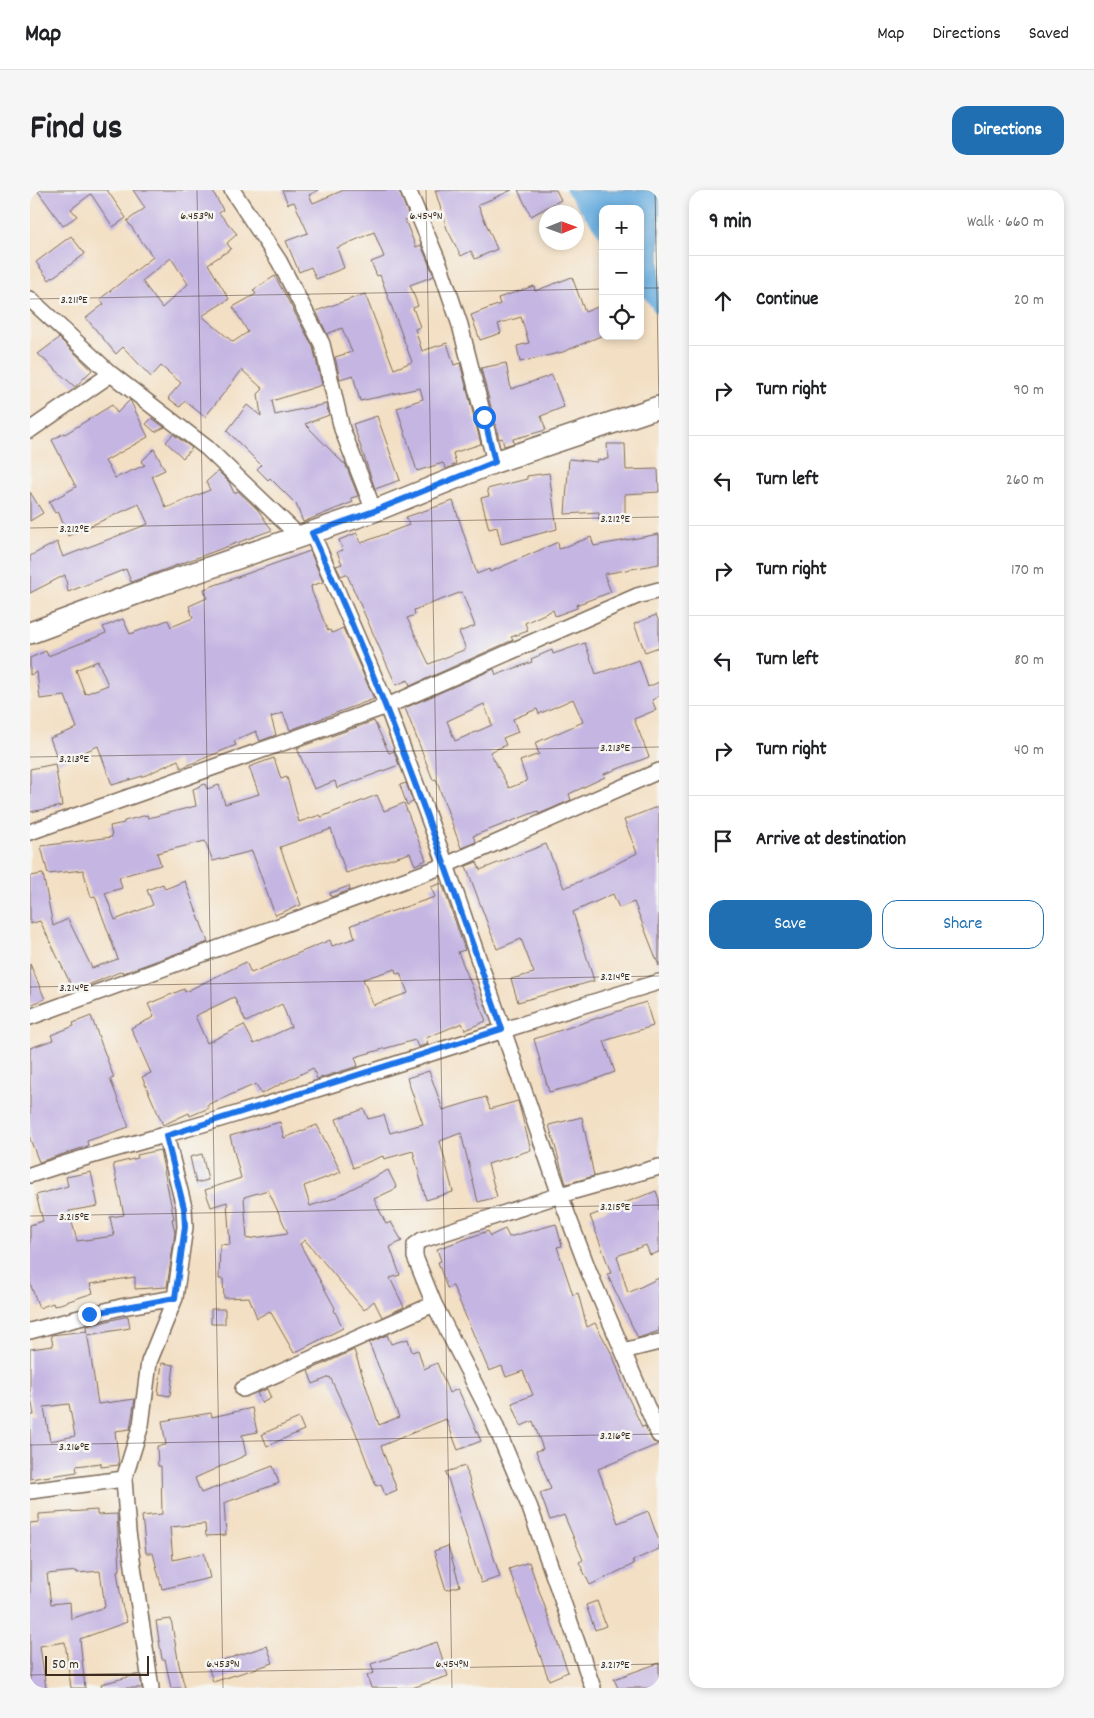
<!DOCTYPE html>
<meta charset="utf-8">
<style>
body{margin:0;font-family:Dekko,sans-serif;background:#f6f6f6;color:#202124}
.controls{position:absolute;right:15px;top:15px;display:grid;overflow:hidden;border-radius:10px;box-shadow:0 2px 8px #0003}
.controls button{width:45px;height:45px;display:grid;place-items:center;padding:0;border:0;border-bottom:1px solid #e0e0e0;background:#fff;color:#202124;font:25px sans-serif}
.compass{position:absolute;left:509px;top:15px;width:45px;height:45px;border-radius:50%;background:#fff;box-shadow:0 2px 8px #0003;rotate:89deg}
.scale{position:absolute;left:15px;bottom:12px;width:104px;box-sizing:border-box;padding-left:5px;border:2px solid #3b2a1e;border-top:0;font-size:14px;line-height:18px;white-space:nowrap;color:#3b2a1e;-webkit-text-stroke:4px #f6f6f2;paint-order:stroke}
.stop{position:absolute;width:15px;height:15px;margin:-11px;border:4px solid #1a73e8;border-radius:50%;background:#fff}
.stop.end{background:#1a73e8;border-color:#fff;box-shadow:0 1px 5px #0008}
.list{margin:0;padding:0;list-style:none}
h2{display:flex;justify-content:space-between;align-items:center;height:65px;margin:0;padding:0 20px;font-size:21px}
h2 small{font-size:16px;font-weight:400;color:#757577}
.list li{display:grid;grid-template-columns:32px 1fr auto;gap:15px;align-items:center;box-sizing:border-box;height:90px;padding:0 20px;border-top:1px solid #e0e0e0}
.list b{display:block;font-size:19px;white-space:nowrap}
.list em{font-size:16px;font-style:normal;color:#757577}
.actions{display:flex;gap:10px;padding:15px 20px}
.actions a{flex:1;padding:11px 0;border:1px solid #1f6fb2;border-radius:15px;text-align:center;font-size:18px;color:#1f6fb2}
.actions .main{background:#1f6fb2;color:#fff}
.icon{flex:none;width:28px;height:28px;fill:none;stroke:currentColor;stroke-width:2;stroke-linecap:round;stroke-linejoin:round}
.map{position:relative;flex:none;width:629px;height:1498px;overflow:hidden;border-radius:15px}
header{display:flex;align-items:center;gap:30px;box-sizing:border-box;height:70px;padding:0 25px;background:#fff;border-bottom:1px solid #e0e0e0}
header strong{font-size:24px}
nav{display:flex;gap:28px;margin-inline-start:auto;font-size:18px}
.intro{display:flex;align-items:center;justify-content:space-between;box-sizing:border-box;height:120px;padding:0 30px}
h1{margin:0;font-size:35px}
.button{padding:12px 22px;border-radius:15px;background:#1f6fb2;color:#fff;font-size:18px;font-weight:700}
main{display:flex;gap:30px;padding:0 30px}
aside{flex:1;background:#fff;border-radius:15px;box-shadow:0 2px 8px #0003}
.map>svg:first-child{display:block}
.water{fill:#6aaedf;stroke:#526c7e}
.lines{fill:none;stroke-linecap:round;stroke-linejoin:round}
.stream{stroke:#6aaedf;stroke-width:4.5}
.building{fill:#c4b5e2;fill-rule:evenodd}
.street-casing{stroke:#7b6958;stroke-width:18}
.secondary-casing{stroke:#7b6958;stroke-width:24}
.street{stroke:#fff;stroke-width:15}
.secondary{stroke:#fff;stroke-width:21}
.route{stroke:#1a73e8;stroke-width:6}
.ticks{fill:none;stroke:#3b2a1e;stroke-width:1;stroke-opacity:0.45}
.ticks-label{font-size:12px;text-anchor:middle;fill:#3b2a1e;stroke:#f6f6f2;stroke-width:5;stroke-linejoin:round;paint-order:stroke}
</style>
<header>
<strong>Map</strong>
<nav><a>Map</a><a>Directions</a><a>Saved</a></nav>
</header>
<div class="intro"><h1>Find us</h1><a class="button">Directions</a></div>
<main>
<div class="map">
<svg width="629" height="1498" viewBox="0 0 629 1498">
<rect width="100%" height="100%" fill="#f6f6f2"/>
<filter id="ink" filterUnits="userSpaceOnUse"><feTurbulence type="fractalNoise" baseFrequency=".02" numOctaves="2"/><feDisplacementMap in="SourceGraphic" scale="10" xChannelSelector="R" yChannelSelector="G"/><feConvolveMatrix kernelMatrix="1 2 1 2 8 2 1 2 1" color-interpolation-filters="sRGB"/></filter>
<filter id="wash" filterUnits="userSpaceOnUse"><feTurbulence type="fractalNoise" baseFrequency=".0096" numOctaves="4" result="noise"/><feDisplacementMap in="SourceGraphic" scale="20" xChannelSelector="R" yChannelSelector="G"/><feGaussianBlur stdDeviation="1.12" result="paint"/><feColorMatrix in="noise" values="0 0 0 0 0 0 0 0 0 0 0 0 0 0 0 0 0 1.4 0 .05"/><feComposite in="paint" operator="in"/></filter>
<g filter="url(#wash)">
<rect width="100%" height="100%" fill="#f3dfc3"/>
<path class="water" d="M 538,0 L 629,0 L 629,124 L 610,98 L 610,19 L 573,19 L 573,47 Z"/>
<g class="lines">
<path class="stream" d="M 538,0 L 573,47
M 610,98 L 629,124"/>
</g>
<g id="blocks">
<path class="building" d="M 7,0 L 77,0 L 96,28 L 83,37 L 61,4 L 41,19 L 47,26 L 33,36 Z
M 103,0 L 182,0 L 193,20 L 189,23 L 207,44 L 197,53 L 201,59 L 178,74 L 199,109 L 172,126 L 203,152 L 218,142 L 203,117 L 226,104 L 223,100 L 245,86 L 283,157 L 292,195 L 242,211 L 245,225 L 296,214 L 299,225 L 275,234 L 313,273 L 315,273 L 328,306 L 321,308 L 323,312 L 273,332 L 266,314 L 240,288 L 238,290 L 227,279 L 231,275 L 197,241 L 217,215 L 231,226 L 228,204 L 233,199 L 212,180 L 175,227 L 155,211 L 150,217 L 138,208 L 151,193 L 131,176 L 121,187 L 93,157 L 86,164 L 56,128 L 74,114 L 70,109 L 123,67 L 97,31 L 115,18 ZM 141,68 L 158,94 L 132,118 L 112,91 Z
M 252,0 L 289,0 L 279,5 L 283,13 L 314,0 L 369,0 L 380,29 L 375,30 L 386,57 L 391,55 L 404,86 L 380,95 L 388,116 L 383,118 L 390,137 L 385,139 L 392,161 L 417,153 L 424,175 L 430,173 L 451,254 L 423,263 L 426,274 L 416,279 L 413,273 L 387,281 L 367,218 L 393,209 L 390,198 L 330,211 L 323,185 L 310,189 L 305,167 L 322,162 L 312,138 L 297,144 L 286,121 L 335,104 L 364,179 L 382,172 L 350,85 L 347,86 L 341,72 L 354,67 L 344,42 L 307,58 L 314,78 L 286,89 L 281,77 L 269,82 L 256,51 L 278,43 L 264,12 L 258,14 Z
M 405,0 L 482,0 L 448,15 L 467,59 L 445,69 L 441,61 L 431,66 L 417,39 Z
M 488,0 L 526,0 L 531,10 L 501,26 Z
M 41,46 L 55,64 L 19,90 L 6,72 Z
M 542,87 L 555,122 L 573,115 L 573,145 L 533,162 L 490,172 L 487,156 L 499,153 L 491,127 L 468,134 L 471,143 L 450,150 L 441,125 L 470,114 L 468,108 L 504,96 L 505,101 Z
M 29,148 L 62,180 L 45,197 L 8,164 Z
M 476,173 L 481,199 L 522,185 L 534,217 L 511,226 L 516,240 L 483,249 L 484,253 L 474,256 L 472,248 L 469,249 L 451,178 Z
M 100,210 L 118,247 L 75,271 L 85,288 L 115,275 L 111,272 L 124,259 L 135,280 L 122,286 L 136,318 L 180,300 L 176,292 L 188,281 L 199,292 L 204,303 L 208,301 L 228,320 L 242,340 L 101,392 L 96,379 L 38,402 L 35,385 L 0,403 L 0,366 L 27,352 L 33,367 L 118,334 L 109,314 L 38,346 L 28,321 L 25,323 L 19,312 L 46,297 L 22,250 L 34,243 L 35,244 L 82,215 L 87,223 Z
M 347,226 L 370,290 L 345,299 L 323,234 Z
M 122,228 L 134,237 L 135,237 L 125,242 L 116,234 Z
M 143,244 L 162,258 L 153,268 L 136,252 Z
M 577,254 L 595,254 L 596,280 L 628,279 L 629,302 L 595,304 L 595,332 L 569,333 L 569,322 L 535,324 L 539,269 L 567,272 L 567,270 L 578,269 Z
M 519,283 L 527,339 L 471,354 L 467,337 L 459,339 L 451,308 L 459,306 L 457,299 L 497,289 L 497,286 Z
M 0,302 L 13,323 L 0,331 Z
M 423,311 L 447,384 L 459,379 L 460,382 L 528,352 L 529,359 L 561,347 L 564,356 L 629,344 L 629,374 L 574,384 L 581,402 L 546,415 L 547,418 L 525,426 L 523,420 L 495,433 L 498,441 L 481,447 L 483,450 L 380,496 L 378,490 L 366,495 L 318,387 L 316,384 L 311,386 L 306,376 L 312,374 L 307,362 L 313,360 L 309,350 L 327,343 L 331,353 L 379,335 L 376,327 ZM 432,402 L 445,436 L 429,442 L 436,459 L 399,474 L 377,428 L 385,425 L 384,420 Z
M 280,361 L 293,392 L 281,396 L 282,402 L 298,441 L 300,440 L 302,443 L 313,438 L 344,509 L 260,540 L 253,523 L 241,527 L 246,545 L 230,551 L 226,541 L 204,551 L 206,555 L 151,578 L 148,570 L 116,585 L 82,595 L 68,556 L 29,573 L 20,548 L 47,538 L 35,506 L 10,509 L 7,482 L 0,485 L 0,468 L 16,461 L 18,466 L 59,450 L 76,443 L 73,437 L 93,429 L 100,444 L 138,430 L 141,437 L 163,428 L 159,416 L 177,408 L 174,399 ZM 68,471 L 78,495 L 55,504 L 46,480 Z
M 626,425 L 629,432 L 629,457 L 615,462 L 604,434 Z
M 555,453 L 566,484 L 609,470 L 618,497 L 629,492 L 629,506 L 622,510 L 626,520 L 604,529 L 619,567 L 574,584 L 575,587 L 539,604 L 541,610 L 509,624 L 508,621 L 443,646 L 446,652 L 431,658 L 406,589 L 403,590 L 375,518 L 464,479 L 466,485 L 502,472 L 501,469 L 522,460 L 523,464 ZM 543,509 L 553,532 L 505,553 L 509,564 L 490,571 L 497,591 L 479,598 L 460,562 L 476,555 L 473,548 L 488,542 L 483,529 L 507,519 L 509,524 ZM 454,514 L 462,535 L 425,551 L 417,531 Z
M 344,531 L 359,563 L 364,561 L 369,575 L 307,598 L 305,591 L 284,599 L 267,558 Z
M 244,568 L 251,589 L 257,587 L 269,632 L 290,625 L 291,627 L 347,605 L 354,621 L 374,613 L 396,670 L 385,675 L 380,663 L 316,683 L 301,639 L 250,657 L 271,715 L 245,725 L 222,661 L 183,671 L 175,651 L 127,663 L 131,675 L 89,687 L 92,698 L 75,703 L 85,730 L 123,715 L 117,700 L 133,694 L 135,699 L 155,691 L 178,752 L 93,783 L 92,781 L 44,801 L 10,731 L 0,734 L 0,686 L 13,684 L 23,736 L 38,729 L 62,778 L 88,769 L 65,706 L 61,707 L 53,680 L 18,684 L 11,656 L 82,647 L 80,636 L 94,633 L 94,631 L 117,625 L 118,628 L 166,616 L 163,599 L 175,594 L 177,599 L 189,595 L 195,614 L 229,604 L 219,577 Z
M 25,574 L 32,616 L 0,622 L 0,579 Z
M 376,593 L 383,612 L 377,615 L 370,595 Z
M 629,616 L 629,776 L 604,712 L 589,718 L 583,704 L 543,722 L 564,791 L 488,812 L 481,789 L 504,783 L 491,749 L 467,759 L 436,676 L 447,672 L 450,680 L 516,654 L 534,698 L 567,684 L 607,663 L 594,630 Z
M 412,693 L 435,760 L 428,762 L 456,831 L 435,840 L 432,833 L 396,848 L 398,854 L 388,857 L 385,850 L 325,867 L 328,876 L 287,889 L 283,878 L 231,904 L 226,894 L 177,915 L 179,918 L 160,926 L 159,923 L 133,935 L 112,887 L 121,883 L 101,838 L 124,827 L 118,814 L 154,799 L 155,802 L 216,772 L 221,783 L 300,750 L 302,756 L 325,748 L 321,735 L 405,707 L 401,697 ZM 365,779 L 366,784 L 370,783 L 378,803 L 343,815 L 333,789 ZM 204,807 L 216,832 L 252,814 L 261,837 L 224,854 L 214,835 L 177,853 L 165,826 Z
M 319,696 L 320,700 L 301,707 L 300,703 Z
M 0,774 L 15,809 L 0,815 Z
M 616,812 L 623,836 L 574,851 L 585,882 L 552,894 L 519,902 L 504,849 Z
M 61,826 L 84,888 L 80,889 L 99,937 L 57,951 L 58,956 L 9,972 L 0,949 L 0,858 L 23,850 L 21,845 L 44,836 L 43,833 Z
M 399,881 L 413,920 L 456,907 L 460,919 L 488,911 L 501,960 L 458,974 L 467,1007 L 448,1012 L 431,943 L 410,951 L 423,1002 L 396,1010 L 383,961 L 354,969 L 353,966 L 323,978 L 306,929 L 334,919 L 338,929 L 354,925 L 360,943 L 393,934 L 377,888 Z
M 552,927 L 564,986 L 536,994 L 519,935 Z
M 250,932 L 254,948 L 287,935 L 311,982 L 274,996 L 280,1016 L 302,1009 L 358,980 L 367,998 L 344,1009 L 356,1034 L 361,1032 L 372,1051 L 360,1057 L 370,1085 L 360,1088 L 374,1117 L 352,1127 L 344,1111 L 334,1120 L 275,1050 L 270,1054 L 305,1118 L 304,1120 L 313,1138 L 264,1163 L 240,1121 L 227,1128 L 219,1107 L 194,1108 L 193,1089 L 189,1089 L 190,1054 L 200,1055 L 197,1012 L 181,1017 L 175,1000 L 211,988 L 200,946 ZM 238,1000 L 258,1043 L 217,1049 L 214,1007 Z
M 130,960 L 144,1029 L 142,1029 L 145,1043 L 137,1097 L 105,1099 L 105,1087 L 60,1094 L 63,1103 L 24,1116 L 23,1113 L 9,1118 L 0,1093 L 0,1035 L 13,1031 L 6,1005 L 38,996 L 36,987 L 61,982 L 68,1016 L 39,1021 L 47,1051 L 84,1046 L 80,1027 L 94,1025 L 83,974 L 108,968 L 107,965 Z
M 172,964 L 178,990 L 166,993 L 160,967 Z
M 626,1001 L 629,1009 L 629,1062 L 620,1065 L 616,1055 L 587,1066 L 598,1103 L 629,1088 L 629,1141 L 608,1148 L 577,1084 L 581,1083 L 560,1026 Z
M 526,1034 L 532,1056 L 527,1057 L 543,1105 L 548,1103 L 557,1137 L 565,1133 L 583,1166 L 598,1207 L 612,1237 L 615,1236 L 623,1252 L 629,1254 L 568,1279 L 588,1333 L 618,1321 L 629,1351 L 629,1359 L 602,1371 L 604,1374 L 560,1395 L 549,1372 L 553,1370 L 534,1325 L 520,1330 L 510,1303 L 521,1299 L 506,1261 L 513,1259 L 503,1231 L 491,1236 L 482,1213 L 503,1205 L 493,1181 L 476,1187 L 472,1176 L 459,1181 L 423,1096 L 417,1098 L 408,1072 L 411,1071 L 407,1059 L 458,1041 L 460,1046 L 475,1039 L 479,1047 Z
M 181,1119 L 195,1119 L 195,1134 L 181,1134 Z
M 98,1126 L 100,1138 L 58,1145 L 57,1136 Z
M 57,1141 L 68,1214 L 105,1209 L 100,1239 L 85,1241 L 89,1275 L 71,1277 L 71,1273 L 46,1276 L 47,1282 L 0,1289 L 0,1225 L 4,1225 L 0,1202 L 0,1159 L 23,1156 L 21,1145 ZM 39,1214 L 45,1246 L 20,1251 L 14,1217 Z
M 357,1145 L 361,1154 L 378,1149 L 382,1162 L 388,1160 L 394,1179 L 407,1173 L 419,1203 L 428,1199 L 451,1251 L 428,1260 L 416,1229 L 351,1256 L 367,1300 L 355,1305 L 351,1294 L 346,1296 L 324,1238 L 300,1187 L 283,1194 L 278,1181 L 324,1160 L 349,1235 L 369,1227 L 339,1153 Z
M 132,1173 L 144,1175 L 140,1206 L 128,1204 Z
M 237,1199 L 241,1208 L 232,1213 L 227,1203 Z
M 222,1218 L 227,1242 L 212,1245 L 216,1265 L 165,1288 L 171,1303 L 243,1276 L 249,1293 L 194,1313 L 196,1345 L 176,1346 L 175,1334 L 140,1337 L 143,1370 L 174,1363 L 180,1388 L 132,1399 L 123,1363 L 116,1363 L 112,1326 L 132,1324 L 131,1276 L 128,1276 L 127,1256 L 136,1255 L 132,1231 L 181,1223 L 182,1227 Z
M 269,1228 L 274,1240 L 237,1256 L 232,1244 Z
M 435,1276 L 470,1387 L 451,1393 L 416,1282 Z
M 67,1320 L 67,1325 L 87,1324 L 90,1380 L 87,1381 L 92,1415 L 97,1432 L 50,1449 L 55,1498 L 41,1498 L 35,1452 L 10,1456 L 16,1498 L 0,1498 L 0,1333 L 9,1332 L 9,1324 ZM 47,1381 L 47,1383 L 70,1381 L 75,1417 L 41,1429 L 40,1412 L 21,1414 L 17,1384 Z
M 418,1356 L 430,1396 L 416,1400 L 404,1361 Z
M 499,1372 L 538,1482 L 519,1490 L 479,1379 Z
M 567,1411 L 576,1436 L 565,1440 L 556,1415 Z
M 141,1429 L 149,1475 L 155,1498 L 141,1498 L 135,1469 L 132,1469 L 126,1431 Z
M 407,1452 L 418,1486 L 382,1498 L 341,1498 L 337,1485 L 344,1483 L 341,1474 Z
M 237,1456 L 243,1473 L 183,1492 L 178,1475 Z
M 629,1473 L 629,1498 L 588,1498 L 584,1489 Z
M 110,1484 L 112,1498 L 72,1498 L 71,1494 Z"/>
</g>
</g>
<g filter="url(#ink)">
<use href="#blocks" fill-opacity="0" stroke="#7b6958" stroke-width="1"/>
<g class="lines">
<defs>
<path id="street" d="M 202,0 L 249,71 L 292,154 L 312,239 L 344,321
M 378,0 L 410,76 L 430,135 L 465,272
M 0,109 L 81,184 L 177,258 L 270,347
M 0,240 L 81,184
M 282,343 L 357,516 L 416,675 L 530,1005 L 559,1082 L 629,1245
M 0,642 L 357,516 L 607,406 L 629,400
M 0,827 L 416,675 L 629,581
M 0,985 C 67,962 135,946 203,925 C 345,882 486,835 629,792
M 0,1141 L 91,1117 L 145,1108
M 593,1161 L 629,1152
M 213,1199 L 404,1114
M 0,1301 L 94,1289
M 121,1498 L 98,1342 L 94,1289 L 111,1235 L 119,1172 L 145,1108 L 155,1037 L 154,1017 L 136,946
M 563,1498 L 500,1318 L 463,1230 L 404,1114 L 385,1067 L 385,1055 L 392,1050 L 530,1005 L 629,977"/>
<path id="secondary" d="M 0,443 L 132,394 L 344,321 L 465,272 L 629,217"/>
</defs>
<use href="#street" class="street-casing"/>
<use href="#secondary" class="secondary-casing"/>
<use href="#street" class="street"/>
<use href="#secondary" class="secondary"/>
</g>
</g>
<g class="lines" filter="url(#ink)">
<path class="route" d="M 59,1124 L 145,1108 L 155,1037 L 154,1018 L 136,946 L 472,839 C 414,671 356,504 282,343 L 344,321 L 465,272 L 454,227"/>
</g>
<path class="ticks" d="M 167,0 L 193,1498M 396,0 L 422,1498M 625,0 L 629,218M 610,98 L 629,98M 0,109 L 573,99M 0,338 L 629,327M 0,567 L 629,557M 0,797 L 629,786M 0,1026 L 629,1015M 0,1255 L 629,1244M 0,1485 L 629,1474"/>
<g class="ticks-label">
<text x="167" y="29">6.453°N</text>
<text x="396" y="29">6.454°N</text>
<text x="44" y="113">3.211°E</text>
<text x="585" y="332">3.212°E</text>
<text x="44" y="342">3.212°E</text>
<text x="585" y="561">3.213°E</text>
<text x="44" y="572">3.213°E</text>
<text x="585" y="790">3.214°E</text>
<text x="44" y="801">3.214°E</text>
<text x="585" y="1020">3.215°E</text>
<text x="44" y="1030">3.215°E</text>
<text x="585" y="1249">3.216°E</text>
<text x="44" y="1260">3.216°E</text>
<text x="193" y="1477">6.453°N</text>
<text x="422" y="1477">6.454°N</text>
<text x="585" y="1478">3.217°E</text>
</g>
</svg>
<div class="controls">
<button>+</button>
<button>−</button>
<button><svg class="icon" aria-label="locate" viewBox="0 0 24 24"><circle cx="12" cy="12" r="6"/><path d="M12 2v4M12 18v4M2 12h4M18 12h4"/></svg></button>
</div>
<svg class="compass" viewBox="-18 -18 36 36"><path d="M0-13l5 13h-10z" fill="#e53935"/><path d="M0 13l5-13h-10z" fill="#757577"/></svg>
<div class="scale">50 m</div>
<div class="stop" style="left:454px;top:227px"></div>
<div class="stop end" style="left:59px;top:1124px"></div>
</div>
<aside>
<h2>9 min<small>Walk · 660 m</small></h2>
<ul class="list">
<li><svg class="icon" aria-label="ahead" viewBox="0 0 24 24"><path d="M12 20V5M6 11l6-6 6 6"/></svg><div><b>Continue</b></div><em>20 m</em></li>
<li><svg class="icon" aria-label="right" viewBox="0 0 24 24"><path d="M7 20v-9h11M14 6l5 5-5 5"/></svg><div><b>Turn right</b></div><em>90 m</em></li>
<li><svg class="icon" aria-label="left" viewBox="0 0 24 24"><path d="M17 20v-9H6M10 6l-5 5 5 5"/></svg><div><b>Turn left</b></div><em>260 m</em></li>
<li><svg class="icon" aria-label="right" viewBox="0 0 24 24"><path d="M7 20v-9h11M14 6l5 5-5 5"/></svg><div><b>Turn right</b></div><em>170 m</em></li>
<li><svg class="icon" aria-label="left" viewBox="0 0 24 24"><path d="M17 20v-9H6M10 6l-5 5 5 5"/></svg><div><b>Turn left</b></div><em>80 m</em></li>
<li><svg class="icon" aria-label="right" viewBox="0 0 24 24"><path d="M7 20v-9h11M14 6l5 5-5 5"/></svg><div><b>Turn right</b></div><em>40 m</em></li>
<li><svg class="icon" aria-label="arrive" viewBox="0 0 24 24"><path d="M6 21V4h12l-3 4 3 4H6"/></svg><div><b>Arrive at destination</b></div></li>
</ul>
<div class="actions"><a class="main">Save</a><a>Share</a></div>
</aside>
</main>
